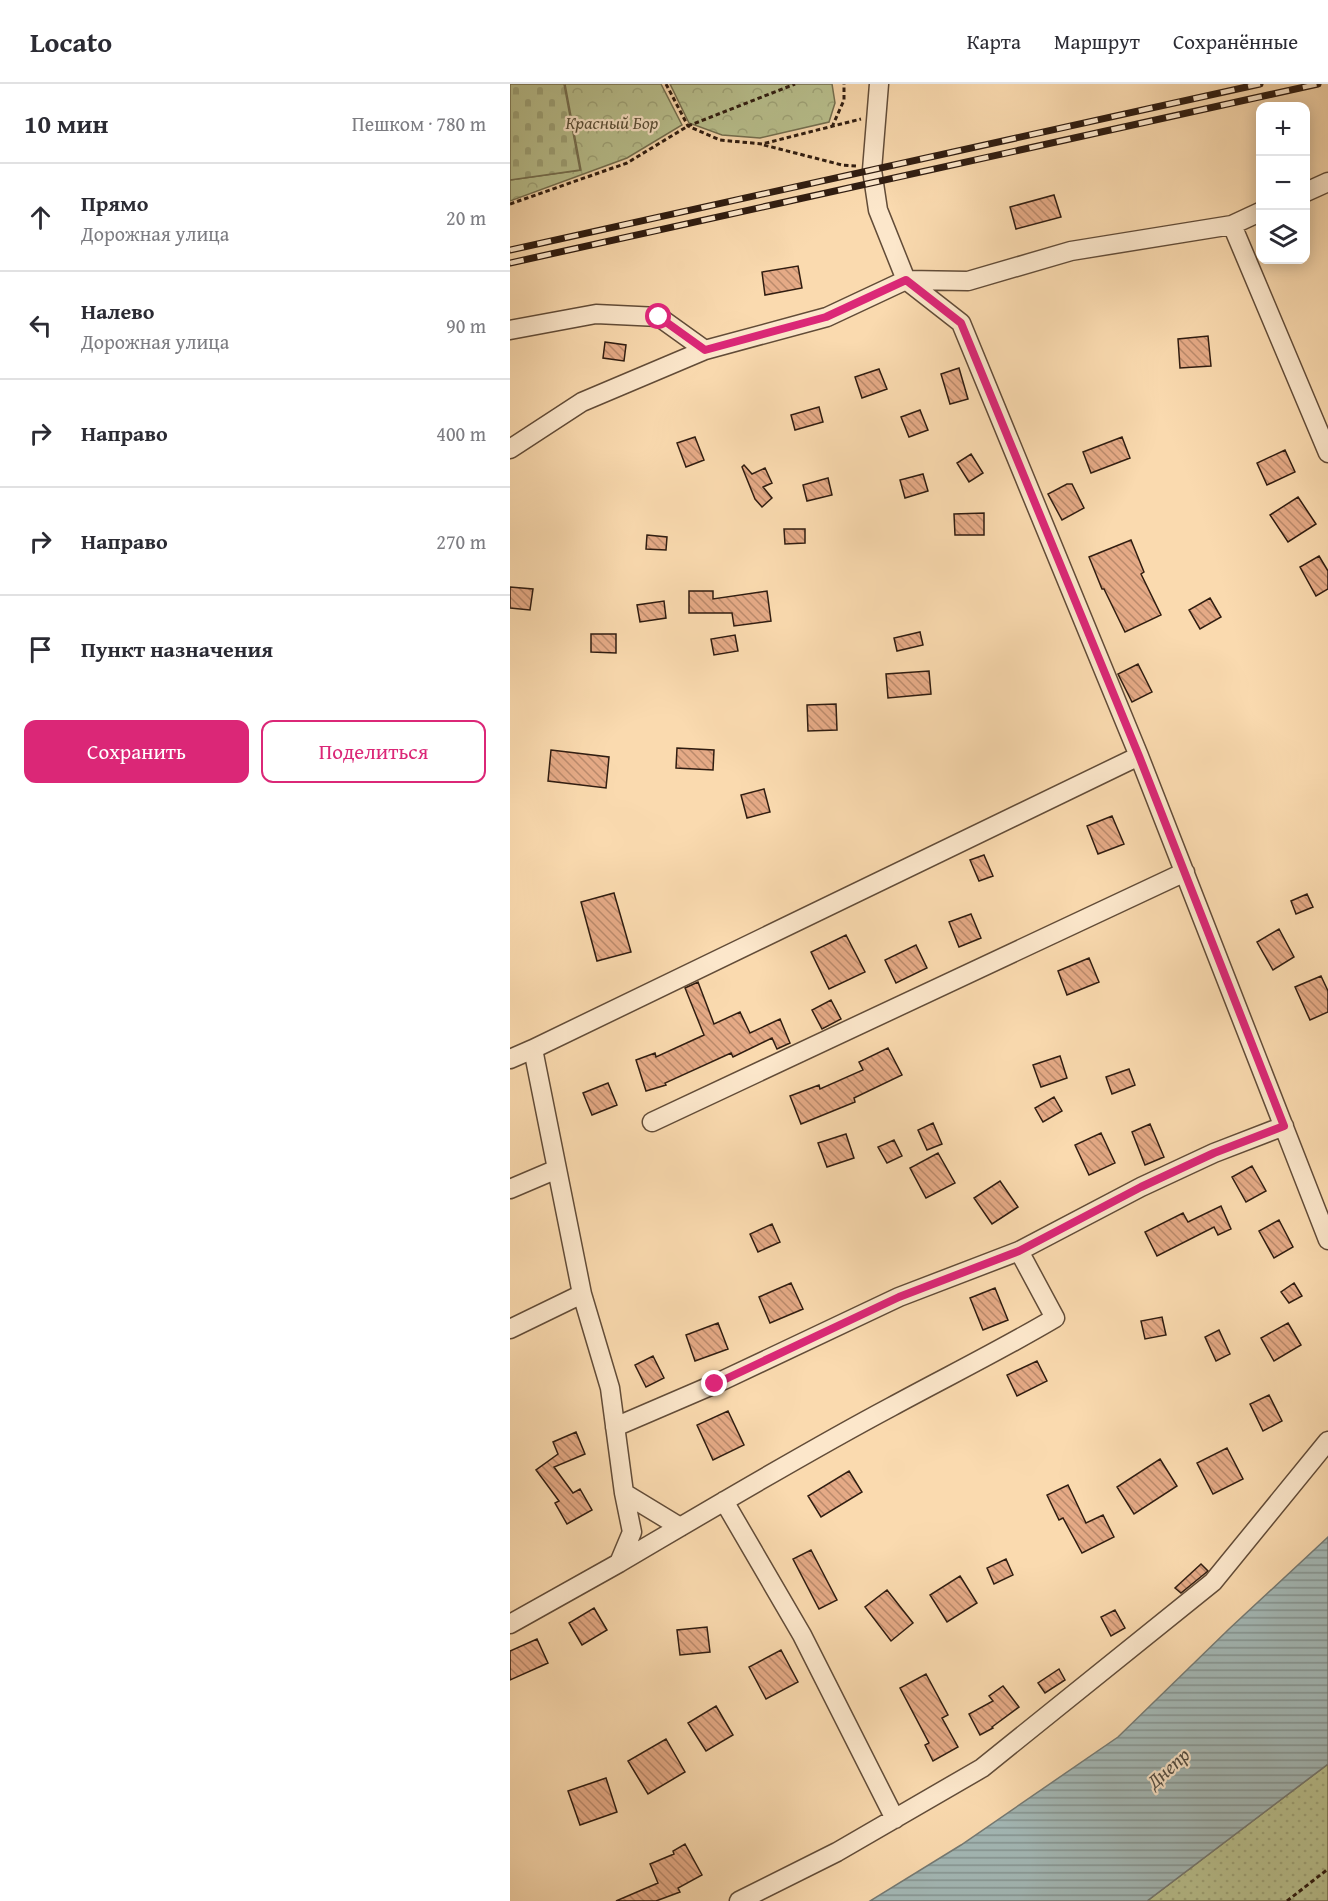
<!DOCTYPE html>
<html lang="ru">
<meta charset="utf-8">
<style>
body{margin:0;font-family:"Gentium Book Plus",serif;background:#f7f7f7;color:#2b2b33}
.controls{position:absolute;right:18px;top:18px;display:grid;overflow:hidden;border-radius:12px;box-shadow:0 3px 15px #0003}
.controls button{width:54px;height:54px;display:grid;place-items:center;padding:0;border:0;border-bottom:2px solid #e1e1e2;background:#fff;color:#2b2b33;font:30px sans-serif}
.stop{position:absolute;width:18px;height:18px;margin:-14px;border:4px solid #db2777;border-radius:50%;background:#fff}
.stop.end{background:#db2777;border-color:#fff;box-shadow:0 2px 6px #0008}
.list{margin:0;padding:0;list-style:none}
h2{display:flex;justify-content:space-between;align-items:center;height:78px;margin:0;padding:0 24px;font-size:26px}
h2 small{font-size:20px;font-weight:400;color:#7c7c81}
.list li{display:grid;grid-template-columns:39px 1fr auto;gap:18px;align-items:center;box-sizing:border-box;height:108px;padding:0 24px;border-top:2px solid #e1e1e2}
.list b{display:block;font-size:22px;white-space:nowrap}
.list p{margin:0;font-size:20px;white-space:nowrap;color:#7c7c81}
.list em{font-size:20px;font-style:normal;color:#7c7c81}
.actions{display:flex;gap:12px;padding:18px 24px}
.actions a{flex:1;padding:14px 0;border:2px solid #db2777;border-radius:12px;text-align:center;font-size:21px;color:#db2777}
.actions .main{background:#db2777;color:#fff}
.icon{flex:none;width:33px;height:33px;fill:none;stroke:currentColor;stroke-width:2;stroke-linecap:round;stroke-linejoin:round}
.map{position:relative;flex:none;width:818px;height:1817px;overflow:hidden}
header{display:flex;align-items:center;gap:36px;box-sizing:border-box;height:84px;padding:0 30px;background:#fff;border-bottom:2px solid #e1e1e2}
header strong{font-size:28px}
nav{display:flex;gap:33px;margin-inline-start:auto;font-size:21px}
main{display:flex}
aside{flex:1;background:#fff}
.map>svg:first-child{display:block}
.grass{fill:url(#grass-dots);stroke:#746f50;stroke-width:1.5}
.forest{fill:url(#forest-crowns);stroke:#746f50;stroke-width:1.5}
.cemetery{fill:url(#cemetery-stones);stroke:#746f50;stroke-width:1.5}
.water{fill:url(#water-rules);stroke:#757a74;stroke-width:1.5}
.building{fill:url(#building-back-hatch);stroke:#301d11;stroke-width:1.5}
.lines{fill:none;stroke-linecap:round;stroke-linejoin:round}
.minor-casing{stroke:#624c38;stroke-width:21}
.path{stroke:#301d11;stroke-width:3;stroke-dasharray:4.5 3;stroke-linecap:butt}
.minor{stroke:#fce7cb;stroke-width:18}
.rail-casing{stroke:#301d11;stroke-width:7}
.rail{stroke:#fce7cb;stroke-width:4.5;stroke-dasharray:14;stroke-linecap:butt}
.route{stroke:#db2777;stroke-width:8}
.labels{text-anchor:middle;stroke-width:4.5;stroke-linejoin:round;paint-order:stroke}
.park-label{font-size:18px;font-style:italic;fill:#594e37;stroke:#fce7cb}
.water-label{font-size:20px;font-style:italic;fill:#524c43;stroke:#fce7cb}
</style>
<header>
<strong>Locato</strong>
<nav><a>Карта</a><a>Маршрут</a><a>Сохранённые</a></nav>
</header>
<main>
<aside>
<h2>10 мин<small>Пешком · 780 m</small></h2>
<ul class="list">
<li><svg class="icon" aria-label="ahead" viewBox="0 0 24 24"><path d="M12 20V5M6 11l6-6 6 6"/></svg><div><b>Прямо</b><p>Дорожная улица</p></div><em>20 m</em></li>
<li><svg class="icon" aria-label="left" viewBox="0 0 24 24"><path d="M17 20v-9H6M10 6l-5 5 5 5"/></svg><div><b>Налево</b><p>Дорожная улица</p></div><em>90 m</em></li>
<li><svg class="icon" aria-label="right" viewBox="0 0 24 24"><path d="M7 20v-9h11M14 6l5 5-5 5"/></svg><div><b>Направо</b></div><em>400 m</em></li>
<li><svg class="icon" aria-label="right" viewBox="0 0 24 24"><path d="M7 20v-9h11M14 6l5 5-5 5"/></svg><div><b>Направо</b></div><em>270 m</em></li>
<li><svg class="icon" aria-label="arrive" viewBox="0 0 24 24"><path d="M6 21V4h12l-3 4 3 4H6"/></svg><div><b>Пункт назначения</b></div></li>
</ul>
<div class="actions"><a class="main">Сохранить</a><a>Поделиться</a></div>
</aside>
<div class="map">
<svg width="818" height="1817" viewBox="0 0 818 1817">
<defs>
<pattern id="grass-dots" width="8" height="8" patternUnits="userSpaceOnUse" patternTransform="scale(1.5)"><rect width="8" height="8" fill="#b9c18f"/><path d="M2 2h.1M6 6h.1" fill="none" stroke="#9fa57a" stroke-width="1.8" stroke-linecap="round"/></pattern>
<pattern id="forest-crowns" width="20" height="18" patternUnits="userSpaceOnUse" patternTransform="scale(1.5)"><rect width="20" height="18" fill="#b9c18f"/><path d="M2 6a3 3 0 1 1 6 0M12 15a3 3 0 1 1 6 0" fill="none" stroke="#9fa57a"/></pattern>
<pattern id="cemetery-stones" width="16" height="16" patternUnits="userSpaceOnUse" patternTransform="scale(1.5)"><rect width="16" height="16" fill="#b9c18f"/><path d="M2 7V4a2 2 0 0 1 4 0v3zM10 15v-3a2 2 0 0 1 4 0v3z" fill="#9fa57a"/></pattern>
<pattern id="water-rules" width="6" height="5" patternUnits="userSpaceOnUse" patternTransform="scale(1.5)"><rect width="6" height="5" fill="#a3b8b6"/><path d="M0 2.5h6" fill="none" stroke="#859593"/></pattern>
<pattern id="building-back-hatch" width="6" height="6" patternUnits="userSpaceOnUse" patternTransform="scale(1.5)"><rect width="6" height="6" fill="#e5aa86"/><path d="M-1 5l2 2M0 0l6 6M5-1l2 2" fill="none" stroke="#ba8a6c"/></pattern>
</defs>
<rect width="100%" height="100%" fill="#fadaaf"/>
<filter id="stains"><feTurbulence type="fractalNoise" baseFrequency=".00333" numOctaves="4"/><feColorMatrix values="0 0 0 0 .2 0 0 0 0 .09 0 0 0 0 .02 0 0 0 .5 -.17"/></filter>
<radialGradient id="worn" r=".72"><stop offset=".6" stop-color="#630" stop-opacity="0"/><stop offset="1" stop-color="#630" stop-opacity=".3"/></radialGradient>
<path class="grass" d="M 818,1680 L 818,1817 L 637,1817 Z"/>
<path class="forest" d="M 55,0 L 151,0 L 172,41 L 117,74 L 0,117 L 0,96 L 71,86 Z
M 160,0 L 322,0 L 325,19 L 319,38 L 250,54 L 212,51 L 179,39 Z"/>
<path class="cemetery" d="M 0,0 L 54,0 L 70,86 L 0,96 Z"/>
<path class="water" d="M 818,1453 L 818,1680 L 637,1817 L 360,1817 L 451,1761 L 608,1653 L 719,1545 Z"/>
<path class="building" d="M 544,111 L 551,133 L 506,145 L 500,123 Z
M 288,182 L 292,204 L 255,211 L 252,188 Z
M 698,252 L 701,282 L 670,284 L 668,255 Z
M 95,258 L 116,261 L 114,277 L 93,274 Z
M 449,284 L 458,315 L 440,320 L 431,290 Z
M 369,285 L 377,305 L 352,314 L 345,293 Z
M 309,323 L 313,338 L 285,346 L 281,331 Z
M 410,326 L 418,346 L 399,353 L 391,333 Z
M 185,353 L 194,376 L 176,383 L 167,359 Z
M 612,353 L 620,374 L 581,389 L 573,368 Z
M 775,366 L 785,388 L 757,401 L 747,379 Z
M 461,370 L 473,389 L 459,398 L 447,379 Z
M 234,381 L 242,390 L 255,384 L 262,399 L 253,403 L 262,414 L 252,423 L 245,415 L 232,383 Z
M 413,390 L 418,407 L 395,414 L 390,396 Z
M 318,394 L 322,411 L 297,417 L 293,401 Z
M 557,400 L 562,400 L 574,424 L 552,436 L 538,410 Z
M 788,413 L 806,440 L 778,458 L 760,431 Z
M 474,429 L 474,451 L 445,451 L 444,430 Z
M 274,445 L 295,445 L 295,459 L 275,460 Z
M 137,451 L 157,453 L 156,466 L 136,465 Z
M 621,456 L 634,488 L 631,490 L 651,531 L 615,548 L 594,505 L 592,505 L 579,473 Z
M 809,472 L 818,487 L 818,505 L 806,512 L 790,483 Z
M 0,503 L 23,505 L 20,526 L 0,524 Z
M 179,507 L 203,507 L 203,515 L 257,507 L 261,537 L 224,542 L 222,529 L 179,529 Z
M 700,514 L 711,533 L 690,545 L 679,526 Z
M 154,517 L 156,534 L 130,538 L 127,521 Z
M 410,548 L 413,561 L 387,567 L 384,554 Z
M 81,550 L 106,550 L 106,569 L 81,568 Z
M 225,551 L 228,567 L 204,571 L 201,555 Z
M 628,580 L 642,608 L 622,618 L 608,590 Z
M 419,587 L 421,610 L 378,614 L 376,590 Z
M 326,620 L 327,646 L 298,647 L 297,621 Z
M 167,664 L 204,666 L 203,686 L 166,684 Z
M 41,666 L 99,673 L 96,704 L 38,697 Z
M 254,705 L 260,728 L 237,734 L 231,711 Z
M 602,732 L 614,760 L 588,770 L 577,742 Z
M 474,771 L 483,792 L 469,797 L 460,776 Z
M 104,809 L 121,868 L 87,877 L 71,818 Z
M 797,810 L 803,823 L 786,830 L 781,817 Z
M 461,830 L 471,854 L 449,863 L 439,838 Z
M 769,845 L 784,873 L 763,886 L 747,858 Z
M 336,851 L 355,888 L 319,905 L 301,868 Z
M 406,861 L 417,884 L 386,899 L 375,876 Z
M 579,874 L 589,898 L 557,911 L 548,887 Z
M 811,892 L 818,907 L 818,928 L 800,936 L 785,903 Z
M 188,898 L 204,940 L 230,928 L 240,949 L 270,935 L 280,959 L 267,965 L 262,954 L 223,973 L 221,969 L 155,999 L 156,1001 L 136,1007 L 126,976 L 145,969 L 146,973 L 194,951 L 175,904 Z
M 321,916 L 331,935 L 312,945 L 302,926 Z
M 378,964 L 392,991 L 344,1014 L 345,1018 L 291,1040 L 280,1012 L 309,1001 L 310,1005 L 353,986 L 349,978 Z
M 550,972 L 557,994 L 531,1003 L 523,981 Z
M 619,985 L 625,1001 L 602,1010 L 596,993 Z
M 98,999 L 107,1021 L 82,1031 L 73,1009 Z
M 544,1013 L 552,1027 L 533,1038 L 525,1024 Z
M 423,1039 L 432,1060 L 417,1066 L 408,1046 Z
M 640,1040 L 654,1073 L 635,1081 L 622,1048 Z
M 591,1049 L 605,1079 L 579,1091 L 565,1061 Z
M 336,1050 L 344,1074 L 317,1083 L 308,1059 Z
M 384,1056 L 392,1072 L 377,1079 L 368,1063 Z
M 428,1069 L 445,1099 L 416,1114 L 400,1084 Z
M 742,1082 L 756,1107 L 736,1118 L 722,1093 Z
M 490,1097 L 508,1123 L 482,1140 L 464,1114 Z
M 711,1122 L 721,1145 L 708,1151 L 704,1143 L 647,1172 L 635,1148 L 673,1129 L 678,1138 Z
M 769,1136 L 783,1163 L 764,1174 L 749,1147 Z
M 262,1140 L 270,1158 L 248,1168 L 240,1150 Z
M 281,1199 L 293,1225 L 260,1239 L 249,1213 Z
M 784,1199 L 792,1212 L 779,1219 L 771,1208 Z
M 485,1204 L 498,1236 L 473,1246 L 460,1214 Z
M 652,1233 L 656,1251 L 635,1255 L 631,1237 Z
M 208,1239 L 218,1265 L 185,1277 L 176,1251 Z
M 778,1239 L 791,1261 L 764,1277 L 751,1254 Z
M 709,1246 L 720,1270 L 706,1277 L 695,1253 Z
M 143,1272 L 154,1294 L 136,1303 L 125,1281 Z
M 527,1277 L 537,1297 L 507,1312 L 497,1291 Z
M 759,1311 L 772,1337 L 753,1347 L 740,1320 Z
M 218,1327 L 234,1361 L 203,1376 L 187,1341 Z
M 66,1348 L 75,1370 L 44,1383 L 63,1409 L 70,1405 L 82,1426 L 57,1440 L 45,1419 L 49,1417 L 26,1386 L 48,1370 L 43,1358 Z
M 717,1364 L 733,1395 L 703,1410 L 687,1379 Z
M 650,1375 L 667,1402 L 624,1430 L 607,1403 Z
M 339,1387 L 352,1408 L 311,1433 L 298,1412 Z
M 558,1401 L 576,1439 L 593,1431 L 604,1453 L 572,1469 L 553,1434 L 549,1436 L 537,1411 Z
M 301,1466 L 327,1516 L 309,1525 L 283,1475 Z
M 496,1475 L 503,1491 L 484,1500 L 477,1484 Z
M 691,1480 L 698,1487 L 671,1509 L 665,1504 Z
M 450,1492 L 467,1519 L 437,1538 L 420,1511 Z
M 377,1506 L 403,1539 L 381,1557 L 355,1523 Z
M 84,1524 L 97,1546 L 72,1561 L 59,1539 Z
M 605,1526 L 615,1544 L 601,1552 L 591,1533 Z
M 197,1543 L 200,1568 L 170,1571 L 167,1546 Z
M 27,1555 L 38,1579 L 0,1596 L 0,1567 Z
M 271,1566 L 288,1598 L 256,1615 L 239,1583 Z
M 549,1585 L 555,1596 L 535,1609 L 528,1599 Z
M 416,1590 L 438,1631 L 432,1634 L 448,1663 L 423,1677 L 415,1661 L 419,1659 L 390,1604 Z
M 493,1602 L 509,1623 L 482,1643 L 483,1644 L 470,1651 L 459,1630 L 483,1617 L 479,1612 Z
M 206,1622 L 223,1651 L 196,1667 L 178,1639 Z
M 156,1655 L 175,1688 L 138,1710 L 118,1677 Z
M 96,1694 L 107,1728 L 70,1741 L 58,1707 Z
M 175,1760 L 192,1791 L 168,1804 L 170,1808 L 146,1817 L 106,1817 L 148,1799 L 140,1780 L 164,1770 L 163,1767 Z"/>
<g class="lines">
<defs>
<path id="minor" d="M 369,0 L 362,86 L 368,126 L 396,196
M 796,108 L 818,98
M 722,141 L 818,369
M 0,246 L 86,230 L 149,233 L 195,266 L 317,233 L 396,196 L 458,197 L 561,167 L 722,141 L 750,128
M 0,365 L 72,318 L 195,266
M 629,672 L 818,1156
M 0,975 L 23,965
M 142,1038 L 675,788
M 0,1105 L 47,1085 L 23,965 L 629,672 L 451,239 L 396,196
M 0,1245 L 72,1210
M 105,1343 L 205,1300 L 389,1213 L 509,1167
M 114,1409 L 170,1443
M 214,1417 L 292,1551 L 385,1735
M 109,1479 C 199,1426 289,1372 381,1323 C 436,1293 491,1266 545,1234 L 509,1167 L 631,1103 L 704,1069 L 774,1042
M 0,1540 L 109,1479 L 122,1448 L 114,1409 L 100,1304 L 72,1210 L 47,1085
M 229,1817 L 327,1768 L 472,1684 L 703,1498 L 818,1357"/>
</defs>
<use href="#minor" class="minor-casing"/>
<path class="path" d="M 156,0 L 178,42 L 210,56 L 252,60 L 351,35
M 322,43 L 334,16 L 334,0
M 254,61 L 332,81 L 347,82
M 0,120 L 117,79 L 178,42 L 285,0
M 777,1817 L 818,1785"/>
<use href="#minor" class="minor"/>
<defs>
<path id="rail" d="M 0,166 L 750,0
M 0,179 L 808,0"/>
</defs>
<use href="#rail" class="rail-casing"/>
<use href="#rail" class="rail"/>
</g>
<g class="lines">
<path class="route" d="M 149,233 L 195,266 L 316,233 L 396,196 L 451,239 L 629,672 L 774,1042 L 704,1069 L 631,1103 L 509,1167 L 389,1213 L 205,1300"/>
</g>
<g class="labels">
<g class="park-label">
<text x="102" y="45">Красный Бор</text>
</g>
<g class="water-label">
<text transform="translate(658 1684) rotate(-42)" y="7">Днепр</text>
</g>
</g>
<rect width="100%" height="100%" filter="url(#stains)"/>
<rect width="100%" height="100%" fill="url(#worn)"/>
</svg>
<div class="controls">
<button>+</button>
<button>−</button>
<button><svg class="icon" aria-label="layers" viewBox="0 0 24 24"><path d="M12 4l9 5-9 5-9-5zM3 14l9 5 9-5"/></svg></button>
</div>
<div class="stop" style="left:149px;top:233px"></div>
<div class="stop end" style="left:205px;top:1300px"></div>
</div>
</main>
